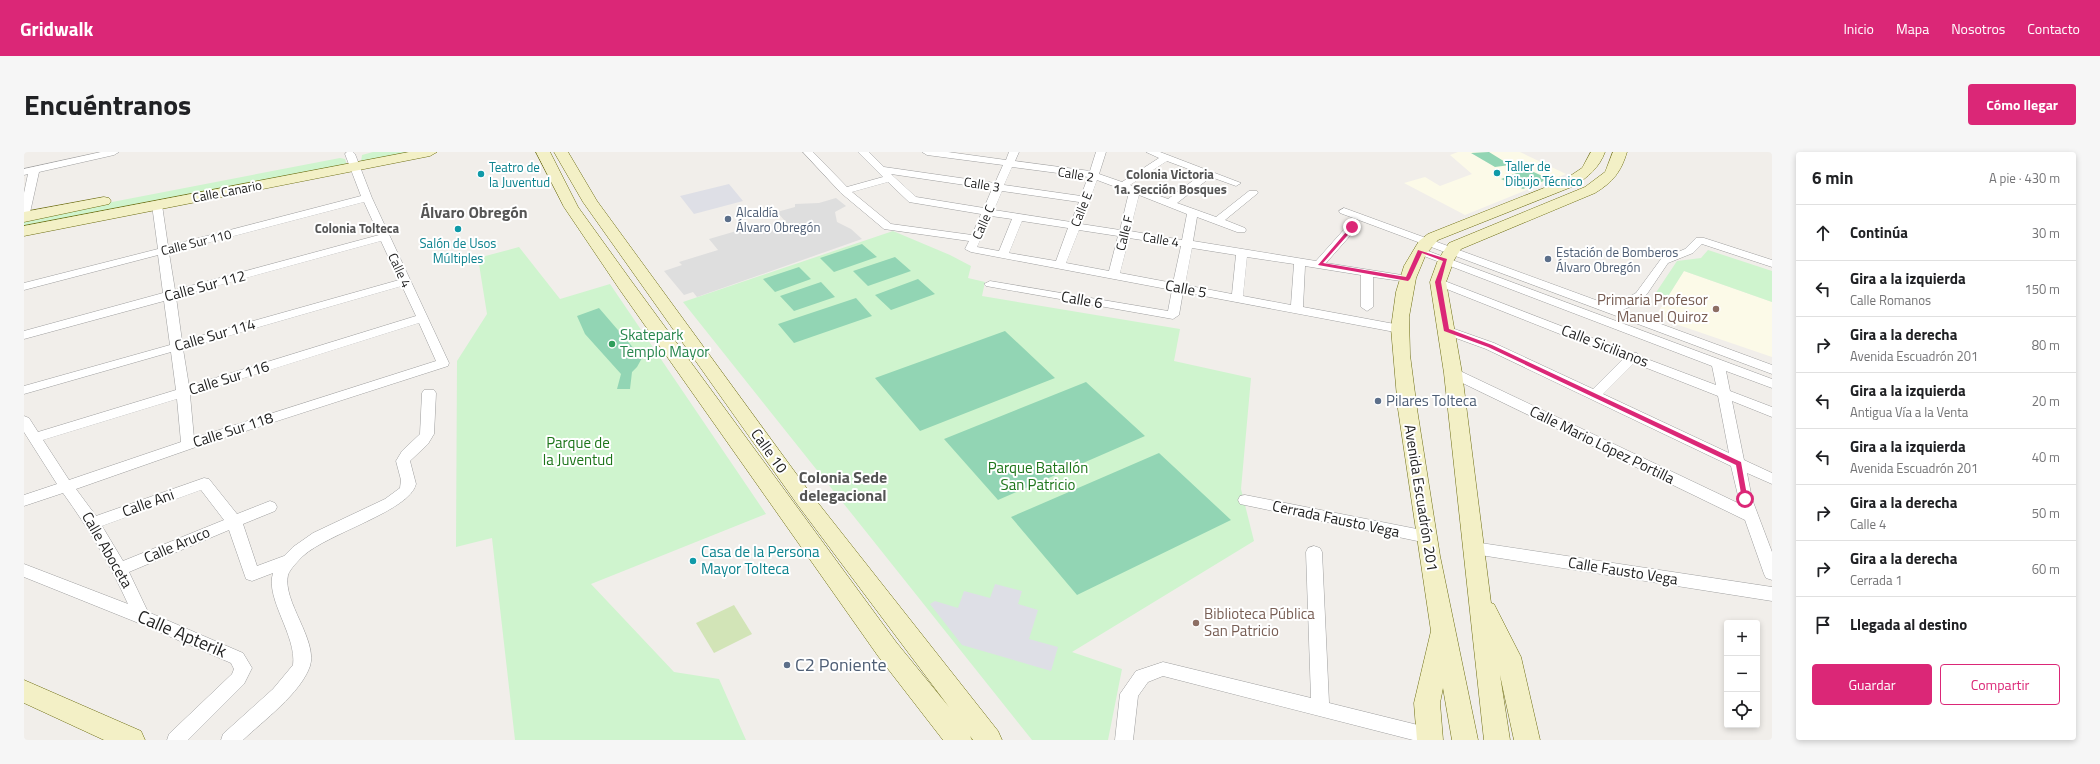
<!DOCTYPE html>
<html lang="es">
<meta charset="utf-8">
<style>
body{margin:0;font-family:"Titillium Web",sans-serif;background:#f6f6f6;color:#202124}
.controls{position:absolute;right:12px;bottom:12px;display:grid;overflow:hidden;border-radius:4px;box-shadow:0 2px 6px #0003}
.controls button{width:36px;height:36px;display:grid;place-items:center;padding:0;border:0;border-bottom:1px solid #e0e0e0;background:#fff;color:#202124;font:20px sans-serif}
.stop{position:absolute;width:12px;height:12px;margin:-9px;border:3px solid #db2777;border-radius:50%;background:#fff}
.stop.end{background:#db2777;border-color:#fff;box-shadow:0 1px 4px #0008}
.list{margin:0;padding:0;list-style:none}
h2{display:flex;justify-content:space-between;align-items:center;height:52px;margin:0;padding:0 16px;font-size:17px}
h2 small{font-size:13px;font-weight:400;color:#757577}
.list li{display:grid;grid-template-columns:26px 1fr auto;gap:12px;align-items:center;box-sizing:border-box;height:56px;padding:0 16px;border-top:1px solid #e0e0e0}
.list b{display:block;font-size:15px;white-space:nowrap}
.list p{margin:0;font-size:13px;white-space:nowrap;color:#757577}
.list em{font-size:13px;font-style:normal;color:#757577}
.actions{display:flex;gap:8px;padding:12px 16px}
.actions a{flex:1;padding:9px 0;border:1px solid #db2777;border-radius:4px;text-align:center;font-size:14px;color:#db2777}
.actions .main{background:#db2777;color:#fff}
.icon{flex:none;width:22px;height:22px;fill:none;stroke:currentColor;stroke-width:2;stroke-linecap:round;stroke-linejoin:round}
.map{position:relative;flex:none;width:1748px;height:588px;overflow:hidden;border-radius:4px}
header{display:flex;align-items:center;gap:24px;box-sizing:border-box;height:56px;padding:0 20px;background:#db2777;color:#fff}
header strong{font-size:19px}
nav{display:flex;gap:22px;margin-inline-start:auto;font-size:14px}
.intro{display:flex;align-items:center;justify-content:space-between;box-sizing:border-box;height:96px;padding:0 24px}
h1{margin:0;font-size:28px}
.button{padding:10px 18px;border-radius:4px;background:#db2777;color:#fff;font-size:14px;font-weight:700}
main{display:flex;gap:24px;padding:0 24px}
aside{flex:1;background:#fff;border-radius:4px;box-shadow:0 2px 6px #0003}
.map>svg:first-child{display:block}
.education{fill:#fcfae8}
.grass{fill:#d2e4b7}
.park{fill:#cff4ce}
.pitch{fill:#92d5b4}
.parking{fill:#dedede}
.plaza{fill:#dedfe6}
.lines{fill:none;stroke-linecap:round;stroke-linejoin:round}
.street-casing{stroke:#9f9f9f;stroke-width:1}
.secondary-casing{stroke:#6e6e13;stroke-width:1}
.street{fill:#fff;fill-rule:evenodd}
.secondary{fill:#f3f0c6;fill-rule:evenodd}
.route{fill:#db2777}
.culture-dot{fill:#0f9aa8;stroke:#fff;stroke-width:1.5}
.service-dot{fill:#5c6f8a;stroke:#fff;stroke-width:1.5}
.education-dot{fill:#8d6e63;stroke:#fff;stroke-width:1.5}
.leisure-dot{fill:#2e9e5b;stroke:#fff;stroke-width:1.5}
.labels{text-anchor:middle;stroke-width:4;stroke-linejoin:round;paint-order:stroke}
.far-culture-label{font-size:13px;fill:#0d838f;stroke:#fff;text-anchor:start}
.far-street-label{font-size:13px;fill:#222;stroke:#fff}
.far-neighbourhood-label{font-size:13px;font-weight:bold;fill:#555;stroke:#fff}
.far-service-label{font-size:13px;fill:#4e5e75;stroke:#fff;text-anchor:start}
.street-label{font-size:15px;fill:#222;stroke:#fff}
.education-label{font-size:15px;fill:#785e54;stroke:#fff;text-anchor:end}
.leisure-label{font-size:15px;fill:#27864d;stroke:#fff;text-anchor:start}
.service-label{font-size:15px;fill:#4e5e75;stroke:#fff;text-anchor:start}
.park-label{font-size:15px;fill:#1d751a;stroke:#fff}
.culture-label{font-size:15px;fill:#0d838f;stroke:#fff;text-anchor:start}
.far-district-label{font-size:16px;font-weight:bold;fill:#555;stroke:#fff}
.neighbourhood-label{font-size:16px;font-weight:bold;fill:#555;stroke:#fff}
.near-street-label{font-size:18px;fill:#222;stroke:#fff}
.near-service-label{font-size:18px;fill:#4e5e75;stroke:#fff;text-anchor:start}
</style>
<header>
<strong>Gridwalk</strong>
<nav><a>Inicio</a><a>Mapa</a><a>Nosotros</a><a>Contacto</a></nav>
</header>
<div class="intro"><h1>Encuéntranos</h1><a class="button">Cómo llegar</a></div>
<main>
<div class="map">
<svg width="1748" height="588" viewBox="0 0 1748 588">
<rect width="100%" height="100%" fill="#f1eeea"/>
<path class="education" d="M 1434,0 L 1496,0 L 1542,22 L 1441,63 L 1380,31 L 1401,25 L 1416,34 L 1448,22 L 1426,3 Z
M 1660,119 L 1748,150 L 1748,205 L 1631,165 Z"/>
<path class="grass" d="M 710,453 L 728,482 L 690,501 L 672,471 Z"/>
<path class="park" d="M 349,0 L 401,0 L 337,10 L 338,3 Z
M 316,6 L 321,7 L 323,13 L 0,78 L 0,67 Z
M 869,79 L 926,103 L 947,114 L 944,126 L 961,130 L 958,144 L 1156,177 L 1150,209 L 1227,226 L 1217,337 L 1230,389 L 1048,500 L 1098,517 L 1084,588 L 1008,588 L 659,150 Z
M 495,95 L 536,147 L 586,132 L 742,362 L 567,432 L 650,520 L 695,527 L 722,588 L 491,588 L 468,386 L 432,395 L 433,209 L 463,162 L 454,106 Z
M 1684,98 L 1748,119 L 1748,150 L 1660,119 L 1643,146 L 1631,142 L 1653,109 L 1677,106 Z"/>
<path class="pitch" d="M 1465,0 L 1486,13 L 1471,15 L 1447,1 Z
M 1503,17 L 1525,27 L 1499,37 L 1477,27 Z
M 838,92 L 853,105 L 810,120 L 796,106 Z
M 871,105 L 887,119 L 844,134 L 829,119 Z
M 775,115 L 787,127 L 751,140 L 739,127 Z
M 894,127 L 911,142 L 867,158 L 851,143 Z
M 797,130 L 811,145 L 770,159 L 756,144 Z
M 832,146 L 848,164 L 770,191 L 754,172 Z
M 575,156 L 618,206 L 613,215 L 608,220 L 606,237 L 593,237 L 597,222 L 561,182 L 553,164 Z
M 981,179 L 1031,226 L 896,279 L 851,226 Z
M 1062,230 L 1121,284 L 974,348 L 920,287 Z
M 1135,301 L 1207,368 L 1053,443 L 987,365 Z"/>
<path class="parking" d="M 812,46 L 822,54 L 811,60 L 813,70 L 827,77 L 838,87 L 673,145 L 669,140 L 660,143 L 640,119 L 658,113 L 655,110 L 694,98 L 685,87 L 733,73 L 738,77 L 761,69 L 753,60 L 771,55 L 771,52 L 795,51 Z"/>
<path class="plaza" d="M 705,32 L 719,49 L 670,62 L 656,44 Z
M 971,432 L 998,439 L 994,452 L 1014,458 L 1005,487 L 1034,495 L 1027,519 L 938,493 L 906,452 L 911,449 L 934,456 L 940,439 L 966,446 Z"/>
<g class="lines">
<defs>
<path id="street" d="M 77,0 L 95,0 L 90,3 L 15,20 L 5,65 L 0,68 L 0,41 L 4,22 L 0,23 L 0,17 Z
M 323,0 L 329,0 L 331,2 L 348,46 L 425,211 L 424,214 L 169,296 L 52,337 L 72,364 L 180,326 L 185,327 L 213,362 L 246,349 L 251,351 L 253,355 L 251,359 L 219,372 L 233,414 L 260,404 L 269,395 L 289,381 L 361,347 L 376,336 L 377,328 L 372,309 L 378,299 L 396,282 L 398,241 L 400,238 L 410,238 L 412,241 L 410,282 L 404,292 L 386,309 L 392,332 C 386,359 304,381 279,404 C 274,409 266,417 264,423 C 258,449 294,488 286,514 C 277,541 239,569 219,588 L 197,588 L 199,582 L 249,537 L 269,513 C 273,484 241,447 249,421 L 228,429 L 222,427 L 205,378 L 105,420 L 124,460 L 219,501 L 228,516 L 220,532 L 164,588 L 143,588 L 145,582 L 208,522 L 210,517 L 207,511 L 112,470 L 0,425 L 0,412 L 104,452 C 86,412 65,377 39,341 L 0,354 L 0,343 L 33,332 L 0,280 L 0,264 L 5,266 L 14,280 L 152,238 L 147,200 L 0,242 L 0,234 L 146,193 L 140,149 L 0,187 L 0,179 L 139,141 L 134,103 L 0,138 L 0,131 L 134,97 L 128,53 L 129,51 L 137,51 L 138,53 L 144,94 L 337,44 L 321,2 ZM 340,50 L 355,83 L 151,138 L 145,101 ZM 357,89 L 375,128 L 158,189 L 152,145 ZM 378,134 L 392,164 L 165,234 L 159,197 ZM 395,171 L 412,209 L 170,286 L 166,243 ZM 153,247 L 157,290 L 45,328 L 19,288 ZM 177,338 L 200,368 L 99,409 L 78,374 Z
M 779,0 L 789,0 L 823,35 L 859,25 L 834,0 L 845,0 L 860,15 L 971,31 L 979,13 L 903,3 L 898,0 L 924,0 L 982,8 L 985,0 L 995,0 L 991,9 L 1066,19 L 1072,0 L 1082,0 L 1075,22 L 1098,30 L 1135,6 L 1122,0 L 1136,0 L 1217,31 L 1212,34 L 1187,25 L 1153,51 L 1192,65 L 1225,39 L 1233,39 L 1234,41 L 1201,68 L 1221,76 L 1222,78 L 1221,80 L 1213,80 L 1173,65 L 1169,89 L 1292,109 L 1324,73 L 1332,73 L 1333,75 L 1332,77 L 1302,111 L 1384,124 L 1390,127 L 1384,130 L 1349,125 L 1349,155 L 1343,159 L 1337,155 L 1337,123 L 1281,114 L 1279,155 L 1376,173 L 1382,177 L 1376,181 L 1159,140 L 1155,163 L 1149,167 L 962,134 L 960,132 L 966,129 L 1144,159 L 1148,138 L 947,100 L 941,97 L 945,89 L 860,77 L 817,41 ZM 1143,9 L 1178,22 L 1144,47 L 1106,33 ZM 988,15 L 1064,25 L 1057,44 L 980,33 ZM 867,22 L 968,37 L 960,56 L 892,45 ZM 1073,28 L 1105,40 L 1096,78 L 1057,72 ZM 864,30 L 885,50 L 957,62 L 948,83 L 867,72 L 828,40 ZM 978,39 L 1055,50 L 1047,70 L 970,58 ZM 1115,43 L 1163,62 L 1158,88 L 1106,79 ZM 967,64 L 988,67 L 975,99 L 953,95 ZM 998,69 L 1044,76 L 1032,109 L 985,101 ZM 1055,78 L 1094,84 L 1085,119 L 1042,111 ZM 1105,86 L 1157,94 L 1149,131 L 1096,121 ZM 1168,96 L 1212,103 L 1208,142 L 1161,133 ZM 1223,105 L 1270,112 L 1267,153 L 1219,144 Z
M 1320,56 L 1588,154 L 1612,141 L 1637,107 L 1661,97 L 1672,86 L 1680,86 L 1748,108 L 1748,115 L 1678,92 L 1669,101 L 1644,111 L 1623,142 L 1613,151 L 1599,158 L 1748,213 L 1748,222 L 1316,61 L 1315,59 Z
M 1396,96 L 1748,227 L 1748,236 L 1702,219 L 1706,239 L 1748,255 L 1748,265 L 1708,249 L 1720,308 L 1748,321 L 1748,332 L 1723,321 L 1728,347 L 1748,400 L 1748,428 L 1742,426 L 1740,422 L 1721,368 L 1424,224 L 1423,221 L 1424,218 L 1434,218 L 1716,352 L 1707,314 L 1462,197 L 1418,181 L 1416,178 L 1422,174 L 1470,191 L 1569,237 L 1599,207 L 1410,132 L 1408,130 L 1414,127 L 1418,128 L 1607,201 L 1613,201 L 1615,204 L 1692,233 L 1688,214 L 1392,101 L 1390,99 ZM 1610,211 L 1694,244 L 1705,301 L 1579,242 Z
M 1221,343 L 1403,379 L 1408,381 L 1411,385 L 1408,389 L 1403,391 L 1216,352 L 1214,348 L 1216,344 Z
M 1450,390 L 1748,435 L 1748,449 L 1450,402 L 1445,400 L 1442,396 L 1445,392 Z
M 1290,394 L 1296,396 L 1298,400 L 1305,551 L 1406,576 L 1412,578 L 1415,584 L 1413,588 L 1389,588 L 1139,524 L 1124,530 L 1114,544 L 1109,588 L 1091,588 L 1096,542 L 1112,519 L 1139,510 L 1287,546 L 1282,400 L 1284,396 Z"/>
<path id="secondary" d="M 385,0 L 413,0 L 406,4 L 0,84 L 0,74 Z
M 512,0 L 526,0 L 554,55 L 608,130 L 872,490 L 925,555 L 773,352 L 559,50 L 530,0 L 544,0 L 573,49 L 787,342 L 974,579 L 978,588 L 949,588 L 946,584 L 948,588 L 919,588 L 854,504 L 596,138 L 540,55 Z
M 1567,0 L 1581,0 C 1575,16 1564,25 1550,34 L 1414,88 L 1402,102 L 1392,126 L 1385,165 L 1386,203 L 1393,257 L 1416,404 L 1454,588 L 1428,588 L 1419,536 L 1416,551 L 1419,588 L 1393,588 L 1390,551 L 1407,479 L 1374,257 L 1367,176 L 1372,140 L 1380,114 L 1395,89 L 1404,82 L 1540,28 L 1558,16 Z
M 1589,0 L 1603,0 C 1597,20 1589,30 1571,41 L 1437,97 L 1430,108 L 1422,130 L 1438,221 L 1467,451 L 1470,452 L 1497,505 L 1516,588 L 1490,588 L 1476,523 L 1486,588 L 1460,588 L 1420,221 L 1406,130 L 1414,108 L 1425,91 L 1561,35 L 1581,20 Z
M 80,45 L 85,46 L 87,49 L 85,52 L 0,70 L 0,60 Z
M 0,528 L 117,579 L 121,588 L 80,588 L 0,551 Z"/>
</defs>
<use href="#street" class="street-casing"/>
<use href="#secondary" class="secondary-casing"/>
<use href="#street" class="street"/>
<use href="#secondary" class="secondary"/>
</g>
<path class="route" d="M 1328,73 L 1330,76 L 1299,111 L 1382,125 L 1394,98 L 1423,107 L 1417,130 L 1425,177 L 1468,193 L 1717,310 L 1724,349 L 1718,347 L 1712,313 L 1464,195 L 1420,179 L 1411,130 L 1419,109 L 1398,101 L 1386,127 L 1384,129 L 1294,113 Z"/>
<g class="culture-dot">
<circle cx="1473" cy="21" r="4"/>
<circle cx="457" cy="22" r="4"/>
<circle cx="434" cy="77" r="4"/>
<circle cx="669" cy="409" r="4"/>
</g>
<g class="service-dot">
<circle cx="704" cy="67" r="4"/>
<circle cx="1524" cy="107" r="4"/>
<circle cx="1354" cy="249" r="4"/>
<circle cx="763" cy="513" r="4"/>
</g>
<g class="education-dot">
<circle cx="1692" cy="157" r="4"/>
<circle cx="1172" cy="471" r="4"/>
</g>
<circle class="leisure-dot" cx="588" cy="192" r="4"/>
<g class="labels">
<g class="far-culture-label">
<text x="1481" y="19">Taller de<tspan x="1481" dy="15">Dibujo Técnico</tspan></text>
<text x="465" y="20">Teatro de<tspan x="465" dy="15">la Juventud</tspan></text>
<text x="434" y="96" text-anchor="middle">Salón de Usos<tspan x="434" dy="15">Múltiples</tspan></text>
</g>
<g class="far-street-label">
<text transform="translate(1052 22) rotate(9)" y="5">Calle 2</text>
<text transform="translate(958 32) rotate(9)" y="5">Calle 3</text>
<text transform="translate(203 39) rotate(-11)" y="5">Calle Canario</text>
<text transform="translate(1057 57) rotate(-68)" y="5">Calle E</text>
<text transform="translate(959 70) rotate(-66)" y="5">Calle C</text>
<text transform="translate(1100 81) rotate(-76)" y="5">Calle F</text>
<text transform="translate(1137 87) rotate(9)" y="5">Calle 4</text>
<text transform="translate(172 90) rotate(-14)" y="5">Calle Sur 110</text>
<text transform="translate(376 118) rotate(65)" y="5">Calle 4</text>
</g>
<g class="far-neighbourhood-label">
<text x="1146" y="27">Colonia Victoria<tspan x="1146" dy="15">1a. Sección Bosques</tspan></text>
<text x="333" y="81">Colonia Tolteca</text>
</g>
<g class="far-service-label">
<text x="712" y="65">Alcaldía<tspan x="712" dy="15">Álvaro Obregón</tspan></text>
<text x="1532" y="105">Estación de Bomberos<tspan x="1532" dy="15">Álvaro Obregón</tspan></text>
</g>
<g class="street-label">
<text transform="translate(181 134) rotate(-15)" y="5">Calle Sur 112</text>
<text transform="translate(1162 137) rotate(11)" y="5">Calle 5</text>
<text transform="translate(1058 148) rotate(10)" y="5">Calle 6</text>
<text transform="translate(191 183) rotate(-16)" y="5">Calle Sur 114</text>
<text transform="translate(1581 194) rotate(21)" y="5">Calle Sicilianos</text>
<text transform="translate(205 226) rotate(-17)" y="5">Calle Sur 116</text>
<text transform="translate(209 278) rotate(-18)" y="5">Calle Sur 118</text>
<text transform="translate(1578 293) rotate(26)" y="5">Calle Mario López Portilla</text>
<text transform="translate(745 299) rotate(54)" y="5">Calle 10</text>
<text transform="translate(1397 346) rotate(81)" y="5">Avenida Escuadrón 201</text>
<text transform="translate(124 351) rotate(-20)" y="5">Calle Ani</text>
<text transform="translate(1312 367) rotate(12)" y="5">Cerrada Fausto Vega</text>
<text transform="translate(153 393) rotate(-23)" y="5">Calle Aruco</text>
<text transform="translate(83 398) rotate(60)" y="5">Calle Aboceta</text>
<text transform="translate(1599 419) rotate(9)" y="5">Calle Fausto Vega</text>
</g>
<g class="education-label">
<text x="1684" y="153">Primaria Profesor<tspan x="1684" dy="17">Manuel Quiroz</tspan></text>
<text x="1180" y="467" text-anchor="start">Biblioteca Pública<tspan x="1180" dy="17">San Patricio</tspan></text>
</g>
<g class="leisure-label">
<text x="596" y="188">Skatepark<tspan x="596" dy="17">Templo Mayor</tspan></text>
</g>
<g class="service-label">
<text x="1362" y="254">Pilares Tolteca</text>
</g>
<g class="park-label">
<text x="554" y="296">Parque de<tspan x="554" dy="17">la Juventud</tspan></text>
<text x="1014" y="321">Parque Batallón<tspan x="1014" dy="17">San Patricio</tspan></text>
</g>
<g class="culture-label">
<text x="677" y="405">Casa de la Persona<tspan x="677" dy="17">Mayor Tolteca</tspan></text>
</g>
<g class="far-district-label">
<text x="450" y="66">Álvaro Obregón</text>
</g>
<g class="neighbourhood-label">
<text x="819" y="331">Colonia Sede<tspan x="819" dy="18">delegacional</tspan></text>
</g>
<g class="near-street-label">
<text transform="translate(158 482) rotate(23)" y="6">Calle Apterik</text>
</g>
<g class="near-service-label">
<text x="771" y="519">C2 Poniente</text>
</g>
</g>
</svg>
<div class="controls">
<button>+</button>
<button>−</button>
<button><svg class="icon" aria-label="locate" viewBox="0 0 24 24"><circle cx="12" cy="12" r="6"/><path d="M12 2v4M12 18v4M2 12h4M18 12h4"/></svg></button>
</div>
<div class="stop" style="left:1721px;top:347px"></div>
<div class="stop end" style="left:1328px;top:75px"></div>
</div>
<aside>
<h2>6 min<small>A pie · 430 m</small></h2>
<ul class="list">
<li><svg class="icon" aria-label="ahead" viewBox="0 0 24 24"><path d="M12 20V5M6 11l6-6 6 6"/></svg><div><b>Continúa</b></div><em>30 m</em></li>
<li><svg class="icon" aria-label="left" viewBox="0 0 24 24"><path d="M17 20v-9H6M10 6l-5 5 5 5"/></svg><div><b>Gira a la izquierda</b><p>Calle Romanos</p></div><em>150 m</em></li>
<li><svg class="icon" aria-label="right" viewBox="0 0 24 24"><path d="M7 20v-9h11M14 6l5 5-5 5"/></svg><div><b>Gira a la derecha</b><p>Avenida Escuadrón 201</p></div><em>80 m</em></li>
<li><svg class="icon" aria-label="left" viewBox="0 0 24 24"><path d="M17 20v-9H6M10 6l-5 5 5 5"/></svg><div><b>Gira a la izquierda</b><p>Antigua Vía a la Venta</p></div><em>20 m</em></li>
<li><svg class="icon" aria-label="left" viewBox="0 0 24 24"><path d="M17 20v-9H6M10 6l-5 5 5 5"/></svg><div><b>Gira a la izquierda</b><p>Avenida Escuadrón 201</p></div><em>40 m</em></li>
<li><svg class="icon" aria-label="right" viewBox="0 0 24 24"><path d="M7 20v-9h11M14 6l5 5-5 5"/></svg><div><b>Gira a la derecha</b><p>Calle 4</p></div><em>50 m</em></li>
<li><svg class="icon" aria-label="right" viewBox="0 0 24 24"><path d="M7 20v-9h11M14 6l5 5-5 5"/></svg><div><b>Gira a la derecha</b><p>Cerrada 1</p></div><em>60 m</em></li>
<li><svg class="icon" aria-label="arrive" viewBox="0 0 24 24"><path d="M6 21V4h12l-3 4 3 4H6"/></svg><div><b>Llegada al destino</b></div></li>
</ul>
<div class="actions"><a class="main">Guardar</a><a>Compartir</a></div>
</aside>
</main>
